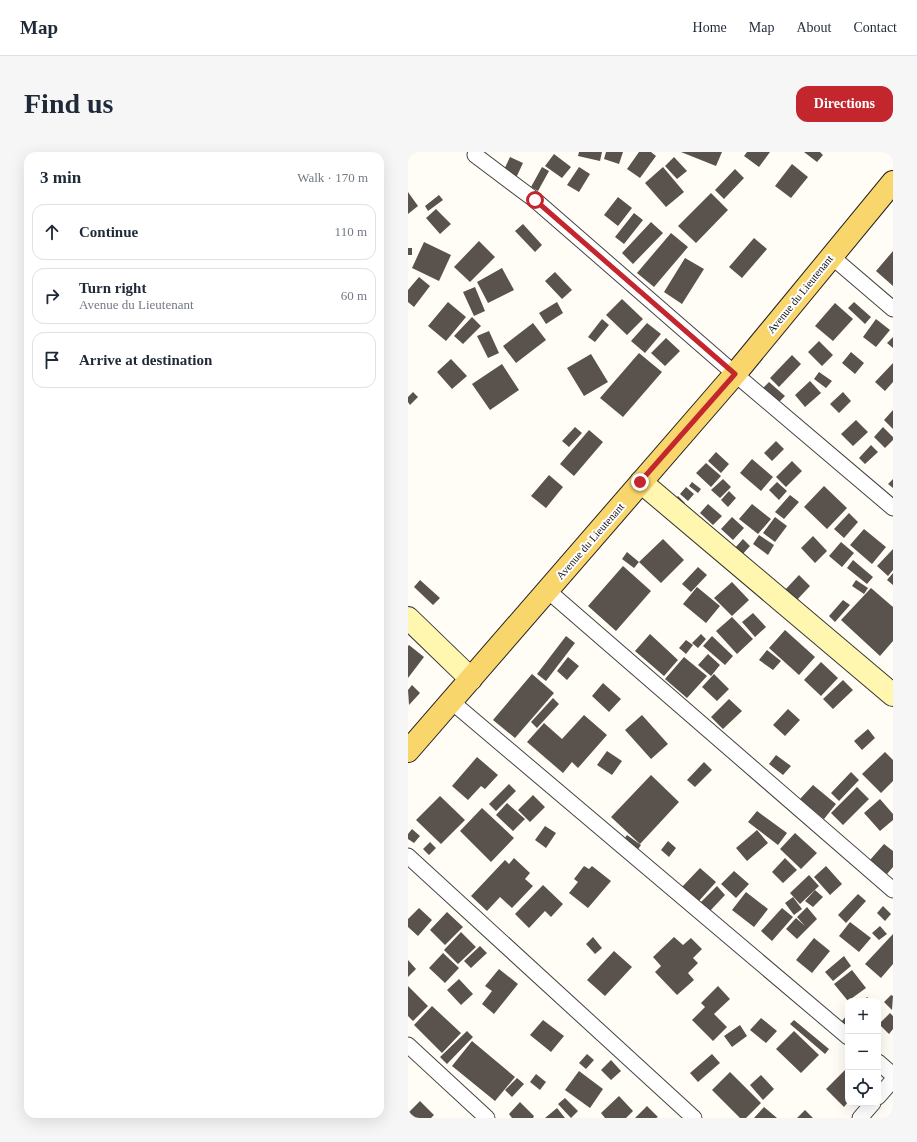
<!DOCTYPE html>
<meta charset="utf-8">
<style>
body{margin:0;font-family:"Times New Roman",serif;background:#f6f6f7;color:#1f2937}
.controls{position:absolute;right:12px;bottom:12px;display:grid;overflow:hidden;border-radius:8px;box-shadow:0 4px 16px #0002}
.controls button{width:36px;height:36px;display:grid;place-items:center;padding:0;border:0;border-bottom:1px solid #e0e1e3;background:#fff;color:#1f2937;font:20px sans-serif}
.stop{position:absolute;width:12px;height:12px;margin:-9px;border:3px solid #c4262e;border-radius:50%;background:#fff}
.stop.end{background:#c4262e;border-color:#fff;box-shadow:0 1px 4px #0008}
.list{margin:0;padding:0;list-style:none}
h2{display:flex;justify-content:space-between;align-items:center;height:52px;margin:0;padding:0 16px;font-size:17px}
h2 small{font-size:13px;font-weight:400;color:#747a83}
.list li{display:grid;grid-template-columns:26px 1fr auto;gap:12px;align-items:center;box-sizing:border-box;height:56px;margin:0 8px 8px;padding:0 8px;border:1px solid #e0e1e3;border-radius:12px}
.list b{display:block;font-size:15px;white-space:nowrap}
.list p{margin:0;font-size:13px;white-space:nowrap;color:#747a83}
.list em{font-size:13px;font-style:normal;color:#747a83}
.icon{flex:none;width:22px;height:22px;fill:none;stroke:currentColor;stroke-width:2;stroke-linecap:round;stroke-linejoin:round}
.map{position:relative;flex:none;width:485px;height:966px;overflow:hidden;border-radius:12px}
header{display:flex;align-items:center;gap:24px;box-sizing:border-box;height:56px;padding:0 20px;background:#fff;border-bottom:1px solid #e0e1e3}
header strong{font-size:19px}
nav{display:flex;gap:22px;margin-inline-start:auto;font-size:14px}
.intro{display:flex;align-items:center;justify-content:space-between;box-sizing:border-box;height:96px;padding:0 24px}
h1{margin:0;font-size:28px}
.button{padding:10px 18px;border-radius:12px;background:#c4262e;color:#fff;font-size:14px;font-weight:700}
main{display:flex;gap:24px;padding:0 24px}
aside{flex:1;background:#fff;border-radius:12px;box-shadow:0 4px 16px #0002}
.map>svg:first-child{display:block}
.building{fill:#5a524d}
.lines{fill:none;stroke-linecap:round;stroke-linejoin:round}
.street-casing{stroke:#444;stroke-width:17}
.secondary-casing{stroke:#333;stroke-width:24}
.primary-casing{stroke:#222;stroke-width:24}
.street{stroke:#fff;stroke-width:15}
.secondary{stroke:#fff6b0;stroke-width:22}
.primary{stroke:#f9d66b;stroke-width:22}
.route{stroke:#c4262e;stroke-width:5}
.labels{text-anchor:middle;stroke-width:4;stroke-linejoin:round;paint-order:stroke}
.street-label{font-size:11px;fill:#111;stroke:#fff}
</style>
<header>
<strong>Map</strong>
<nav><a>Home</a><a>Map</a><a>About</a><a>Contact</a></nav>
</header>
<div class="intro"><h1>Find us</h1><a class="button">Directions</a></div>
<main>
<aside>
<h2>3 min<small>Walk · 170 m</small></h2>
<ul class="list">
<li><svg class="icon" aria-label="ahead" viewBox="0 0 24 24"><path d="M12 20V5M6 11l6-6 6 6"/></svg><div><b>Continue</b></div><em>110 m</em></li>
<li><svg class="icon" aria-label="right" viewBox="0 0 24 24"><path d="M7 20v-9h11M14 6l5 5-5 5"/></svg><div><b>Turn right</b><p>Avenue du Lieutenant</p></div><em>60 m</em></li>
<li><svg class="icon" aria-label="arrive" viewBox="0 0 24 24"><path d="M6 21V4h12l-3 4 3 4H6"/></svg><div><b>Arrive at destination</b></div></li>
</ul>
</aside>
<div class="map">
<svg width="485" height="966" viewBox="0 0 485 966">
<rect width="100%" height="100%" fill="#fffdf5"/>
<path class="building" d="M 171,0 L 194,0 L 192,9 L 170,4 Z
M 198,0 L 215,0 L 211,12 L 196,7 Z
M 231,0 L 243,0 L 248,4 L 232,26 L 219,17 Z
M 273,0 L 314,0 L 308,14 Z
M 339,0 L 362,0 L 351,15 L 336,4 Z
M 396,0 L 412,0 L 415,3 L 409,10 Z
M 146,2 L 163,15 L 154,26 L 137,14 Z
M 102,5 L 115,11 L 108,26 L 95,20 Z
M 266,5 L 279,19 L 269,27 L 257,14 Z
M 384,12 L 400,25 L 383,46 L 367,34 Z
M 134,15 L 141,19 L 130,39 L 123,35 Z
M 171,15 L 182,22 L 171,40 L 159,33 Z
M 255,15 L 276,40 L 258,55 L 237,31 Z
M 327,17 L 336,26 L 316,47 L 307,38 Z
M 0,40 L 10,54 L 0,62 Z
M 303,41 L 320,58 L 288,91 L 270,74 Z
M 31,43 L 35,48 L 20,59 L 17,54 Z
M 210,45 L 224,56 L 210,74 L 196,63 Z
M 28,57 L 43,72 L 32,82 L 18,66 Z
M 226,61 L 235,68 L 216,92 L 207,85 Z
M 243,70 L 255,81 L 225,112 L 214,101 Z
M 115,72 L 134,93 L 127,100 L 107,79 Z
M 263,81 L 280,95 L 246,135 L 229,121 Z
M 346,86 L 359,97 L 334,126 L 321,115 Z
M 71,89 L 87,105 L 62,130 L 46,115 Z
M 16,90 L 43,103 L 31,129 L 4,116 Z
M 0,96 L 4,96 L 4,103 L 0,103 Z
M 485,99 L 485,134 L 468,119 Z
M 277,106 L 296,117 L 274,152 L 256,140 Z
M 94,116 L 106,138 L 80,151 L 69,130 Z
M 147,120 L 164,138 L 154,147 L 137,129 Z
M 11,125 L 22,134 L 6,155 L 0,150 L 0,138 Z
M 67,135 L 77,159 L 66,164 L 55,140 Z
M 214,147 L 235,167 L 219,183 L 198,163 Z
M 40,150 L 58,165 L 38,189 L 20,174 Z
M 149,150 L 155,161 L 138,172 L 131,161 Z
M 446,150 L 463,165 L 457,172 L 440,156 Z
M 427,151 L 445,167 L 425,189 L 407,174 Z
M 64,165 L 73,174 L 55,192 L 46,184 Z
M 194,167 L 201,173 L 187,190 L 180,185 Z
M 468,167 L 482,178 L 468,195 L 455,185 Z
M 125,171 L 138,188 L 108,211 L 95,194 Z
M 239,171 L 253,182 L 237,201 L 223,189 Z
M 81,179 L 91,201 L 80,206 L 69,184 Z
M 485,185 L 485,196 L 479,191 Z
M 258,186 L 272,199 L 257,214 L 243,201 Z
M 411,189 L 425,203 L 414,214 L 400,200 Z
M 443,200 L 456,211 L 447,222 L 434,211 Z
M 231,201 L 254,220 L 215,265 L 192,246 Z
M 183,202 L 200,230 L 176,244 L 159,216 Z
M 384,203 L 393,212 L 371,235 L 362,226 Z
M 43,207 L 59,224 L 44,237 L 29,220 Z
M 485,211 L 485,230 L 477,239 L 467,230 Z
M 94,212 L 111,238 L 82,258 L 64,232 Z
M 411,220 L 424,229 L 418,236 L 406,227 Z
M 402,229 L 413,241 L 397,255 L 387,243 Z
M 361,230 L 377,244 L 371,250 L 355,236 Z
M 5,240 L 10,245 L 2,253 L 0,250 L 0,245 Z
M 435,240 L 443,249 L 431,261 L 422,252 Z
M 485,258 L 485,277 L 476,268 Z
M 448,268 L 460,280 L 445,294 L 433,282 Z
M 167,275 L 174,281 L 161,295 L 154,289 Z
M 475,275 L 485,285 L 485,288 L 477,296 L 466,285 Z
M 181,278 L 195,290 L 166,324 L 152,312 Z
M 368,289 L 376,297 L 364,309 L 356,301 Z
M 463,293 L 470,300 L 457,312 L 451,306 Z
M 308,300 L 321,312 L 313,321 L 300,309 Z
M 344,307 L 365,325 L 353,339 L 332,321 Z
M 384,309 L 394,319 L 378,335 L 368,325 Z
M 298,311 L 313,324 L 303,335 L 288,321 Z
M 141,323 L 155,335 L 138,356 L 123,344 Z
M 315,327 L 323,335 L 312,346 L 303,338 Z
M 485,327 L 485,336 L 480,332 Z
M 284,330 L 293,337 L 290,341 L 281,334 Z
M 369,330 L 379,339 L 371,348 L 361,338 Z
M 416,334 L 439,356 L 419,377 L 396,355 Z
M 278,335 L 286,342 L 280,349 L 272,342 Z
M 321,339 L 328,346 L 320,355 L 313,348 Z
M 382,343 L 391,350 L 376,367 L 367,360 Z
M 270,344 L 277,351 L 273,355 L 266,349 Z
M 300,352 L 314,364 L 305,373 L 292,361 Z
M 344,352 L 363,367 L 350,382 L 331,367 Z
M 441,361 L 450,370 L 436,386 L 426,377 Z
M 324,365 L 336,376 L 325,388 L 313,377 Z
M 367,365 L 379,374 L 367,390 L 355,381 Z
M 456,377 L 478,395 L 464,412 L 442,393 Z
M 351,383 L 366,393 L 360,403 L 345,392 Z
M 405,384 L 419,399 L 407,411 L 393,396 Z
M 255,387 L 276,408 L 253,431 L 231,410 L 226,416 L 214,407 L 219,400 L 231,410 Z
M 335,387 L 342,394 L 333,404 L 326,397 Z
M 433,390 L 446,401 L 434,415 L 421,404 Z
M 485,397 L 485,418 L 480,424 L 469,414 Z
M 445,408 L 465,425 L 459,432 L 439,416 Z
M 215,414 L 243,439 L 208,479 L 180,454 Z
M 290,415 L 299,423 L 283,440 L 274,432 Z
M 485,421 L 485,433 L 479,428 Z
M 391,423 L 402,434 L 387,450 L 376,439 Z
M 12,428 L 32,446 L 25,453 L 6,435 Z
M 448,428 L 460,436 L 456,442 L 444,434 Z
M 324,430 L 341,448 L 324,464 L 306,446 Z
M 289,435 L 312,454 L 298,471 L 275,452 Z
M 463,436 L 485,455 L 485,489 L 472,504 L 433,468 Z
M 435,448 L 442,453 L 427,470 L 421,464 Z
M 345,461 L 358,475 L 347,485 L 334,470 Z
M 324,465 L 345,487 L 329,502 L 308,479 Z
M 377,478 L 407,505 L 391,523 L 361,496 Z
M 242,482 L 270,508 L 256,524 L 227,499 Z
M 293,482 L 298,487 L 290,496 L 284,491 Z
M 158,484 L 167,491 L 138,529 L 129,522 Z
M 304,484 L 325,504 L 317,513 L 295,494 Z
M 278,488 L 285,493 L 278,502 L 271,496 Z
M 1,493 L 16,505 L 0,526 L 0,494 Z
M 359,498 L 373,509 L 365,518 L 351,508 Z
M 300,502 L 312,513 L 303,524 L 290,513 Z
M 160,505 L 171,514 L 159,528 L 149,519 Z
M 276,505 L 299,524 L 279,546 L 257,527 Z
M 413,510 L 430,526 L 413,544 L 396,528 Z
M 124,522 L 146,541 L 107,586 L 85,568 Z
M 306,522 L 321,537 L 309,549 L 294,535 Z
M 435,528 L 445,538 L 425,557 L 415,547 Z
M 195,531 L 213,547 L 201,560 L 184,544 Z
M 4,533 L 12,541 L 1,553 L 0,538 Z
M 145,546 L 151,552 L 129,576 L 123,570 Z
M 321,547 L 334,559 L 315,577 L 303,565 Z
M 380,557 L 392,568 L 377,584 L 365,573 Z
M 176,563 L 199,583 L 170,616 L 164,610 L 155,621 L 119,590 L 136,571 L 154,587 Z
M 234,563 L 260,592 L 243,607 L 217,578 Z
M 460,577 L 467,586 L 454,598 L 446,589 Z
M 199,599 L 214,609 L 204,623 L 189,613 Z
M 477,600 L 485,608 L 485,629 L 473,641 L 454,622 Z
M 368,603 L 383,614 L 375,623 L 361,612 Z
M 69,605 L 90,623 L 77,637 L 73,634 L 60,648 L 44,634 Z
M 296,610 L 304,618 L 287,635 L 279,628 Z
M 443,620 L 451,628 L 431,649 L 423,641 Z
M 243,623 L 271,650 L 232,692 L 203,665 Z
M 101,632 L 108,639 L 88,659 L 81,652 Z
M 405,633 L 428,652 L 416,667 L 392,647 Z
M 449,635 L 461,647 L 435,673 L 423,661 Z
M 125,643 L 137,655 L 122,670 L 110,658 Z
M 32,644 L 57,668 L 33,692 L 8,668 Z
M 472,647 L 485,662 L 485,668 L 472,679 L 456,661 Z
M 99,651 L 117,667 L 105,679 L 88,663 Z
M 74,656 L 106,686 L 83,710 L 52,679 Z
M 349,659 L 379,681 L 370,693 L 340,670 Z
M 137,674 L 148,681 L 138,696 L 127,688 Z
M 4,677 L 12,684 L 6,691 L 0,687 L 0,682 Z
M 349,678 L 360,691 L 339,709 L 328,696 Z
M 387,681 L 409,701 L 393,717 L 372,697 Z
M 219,683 L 233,693 L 228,700 L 214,690 Z
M 260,689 L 268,696 L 261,705 L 253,698 Z
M 22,690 L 28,696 L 21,703 L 15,697 Z
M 476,692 L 485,699 L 485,715 L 479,722 L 462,708 Z
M 106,706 L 122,721 L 117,727 L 125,734 L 104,756 L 92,745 L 79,759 L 63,744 L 97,708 L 101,712 Z
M 377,706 L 389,718 L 375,731 L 364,720 Z
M 176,714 L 181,717 L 184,714 L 203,729 L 180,756 L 161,741 L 170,730 L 166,727 Z
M 418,714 L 434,732 L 422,743 L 406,725 Z
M 292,716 L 308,730 L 290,750 L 274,735 Z
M 326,719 L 341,732 L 328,746 L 313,732 Z
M 401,723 L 411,734 L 392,752 L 382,741 Z
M 135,733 L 155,752 L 143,765 L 137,759 L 121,776 L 107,762 Z
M 309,734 L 317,743 L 301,760 L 292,751 Z
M 407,738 L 415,745 L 405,755 L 397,749 Z
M 338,740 L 360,757 L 346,775 L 324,758 Z
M 450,742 L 458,749 L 438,771 L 430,763 Z
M 385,745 L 394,757 L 386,763 L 377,751 Z
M 475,754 L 483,762 L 477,769 L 469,761 Z
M 399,755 L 409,767 L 389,787 L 378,777 L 388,766 L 397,774 L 389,765 Z
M 11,756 L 24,768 L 10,784 L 0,775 L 0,767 Z
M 374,756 L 385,765 L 364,789 L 353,779 Z
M 39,760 L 55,775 L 37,793 L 22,778 Z
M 442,770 L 463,786 L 451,800 L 431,784 Z
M 472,774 L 479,782 L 471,788 L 464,781 Z
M 53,780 L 68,795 L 50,812 L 36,798 Z
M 485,782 L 485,812 L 473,826 L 457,812 Z
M 185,785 L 194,796 L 187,802 L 178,792 Z
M 266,785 L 275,793 L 283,786 L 294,797 L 285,806 L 290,811 L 280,821 L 286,828 L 269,843 L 247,820 L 253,814 L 245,805 Z
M 406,786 L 422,799 L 404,821 L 388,808 Z
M 72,794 L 79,801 L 63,816 L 56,809 Z
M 206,799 L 224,815 L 197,844 L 179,828 Z
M 35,801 L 51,816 L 37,831 L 21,816 Z
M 436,804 L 443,814 L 425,829 L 417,820 Z
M 0,808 L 8,817 L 0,825 Z
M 91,817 L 110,832 L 86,862 L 74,852 L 84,839 L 77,834 Z
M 444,818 L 458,836 L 440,849 L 426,832 Z
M 51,827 L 65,842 L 53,853 L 39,838 Z
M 0,834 L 20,854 L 5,869 L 0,864 Z
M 310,834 L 322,847 L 306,862 L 319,875 L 305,889 L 284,868 L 297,855 L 293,851 Z
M 483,843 L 485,844 L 484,858 L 476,850 Z
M 459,845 L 464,849 L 455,849 Z
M 24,854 L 53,881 L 34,901 L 6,873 Z
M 482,861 L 485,864 L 485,877 L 481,882 L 471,872 Z
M 440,862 L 440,877 L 433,870 Z
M 353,866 L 369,879 L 358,891 L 342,878 Z
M 135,868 L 156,884 L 143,900 L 122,883 Z
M 386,868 L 421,897 L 417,902 L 382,872 Z
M 332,873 L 339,884 L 324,895 L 316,884 Z
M 59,879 L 65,885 L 39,912 L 32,905 Z
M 386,879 L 411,903 L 393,921 L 368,897 Z
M 64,889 L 107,925 L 87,949 L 44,914 Z
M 179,902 L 186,908 L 178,917 L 171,911 Z
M 304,902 L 312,911 L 290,930 L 282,921 Z
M 203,908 L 213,919 L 203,928 L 193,918 Z
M 440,915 L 440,950 L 436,955 L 418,937 Z
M 171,919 L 195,937 L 182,956 L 157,938 Z
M 322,920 L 353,951 L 338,966 L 332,966 L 304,938 Z
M 128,922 L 138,930 L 132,938 L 122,930 Z
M 353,923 L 366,937 L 355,948 L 342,933 Z
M 109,926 L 116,932 L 104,945 L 97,938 Z
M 211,944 L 225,959 L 218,966 L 197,966 L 193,961 Z
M 157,946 L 170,959 L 163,966 L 150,952 Z
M 12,949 L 26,963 L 23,966 L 0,966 L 0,961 Z
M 112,950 L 126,964 L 125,966 L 104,966 L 101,962 Z
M 239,954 L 250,965 L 248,966 L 227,966 Z
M 356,955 L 369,966 L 346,966 Z
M 149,956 L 157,966 L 137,966 Z
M 397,958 L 405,966 L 389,966 Z"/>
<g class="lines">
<defs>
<path id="street" d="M 67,3 L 127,48 L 327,222 L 485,356
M 423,104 L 485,157
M 139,438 L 485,738
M 44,550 L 440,885
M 0,704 L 286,966
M 0,893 L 79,966
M 470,910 L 485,923
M 470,945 L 485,928
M 452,966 L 465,951"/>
<path id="secondary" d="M 233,330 L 485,543
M 0,466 L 63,527"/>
<path id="primary" d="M 0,599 L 327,222 L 485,30"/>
</defs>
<use href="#street" class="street-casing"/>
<use href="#secondary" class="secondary-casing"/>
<use href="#primary" class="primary-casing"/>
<use href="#street" class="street"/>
<use href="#secondary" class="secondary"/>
<use href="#primary" class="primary"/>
</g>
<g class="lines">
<path class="route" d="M 127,48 L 327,222 L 232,330"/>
</g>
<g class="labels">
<g class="street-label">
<text transform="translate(392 142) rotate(-51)" y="4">Avenue du Lieutenant</text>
<text transform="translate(182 389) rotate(-49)" y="4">Avenue du Lieutenant</text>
</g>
</g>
</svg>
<div class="controls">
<button>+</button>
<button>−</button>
<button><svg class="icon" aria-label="locate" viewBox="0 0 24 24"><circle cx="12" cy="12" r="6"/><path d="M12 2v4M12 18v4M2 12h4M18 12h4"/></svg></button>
</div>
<div class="stop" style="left:127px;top:48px"></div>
<div class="stop end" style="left:232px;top:330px"></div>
</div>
</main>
